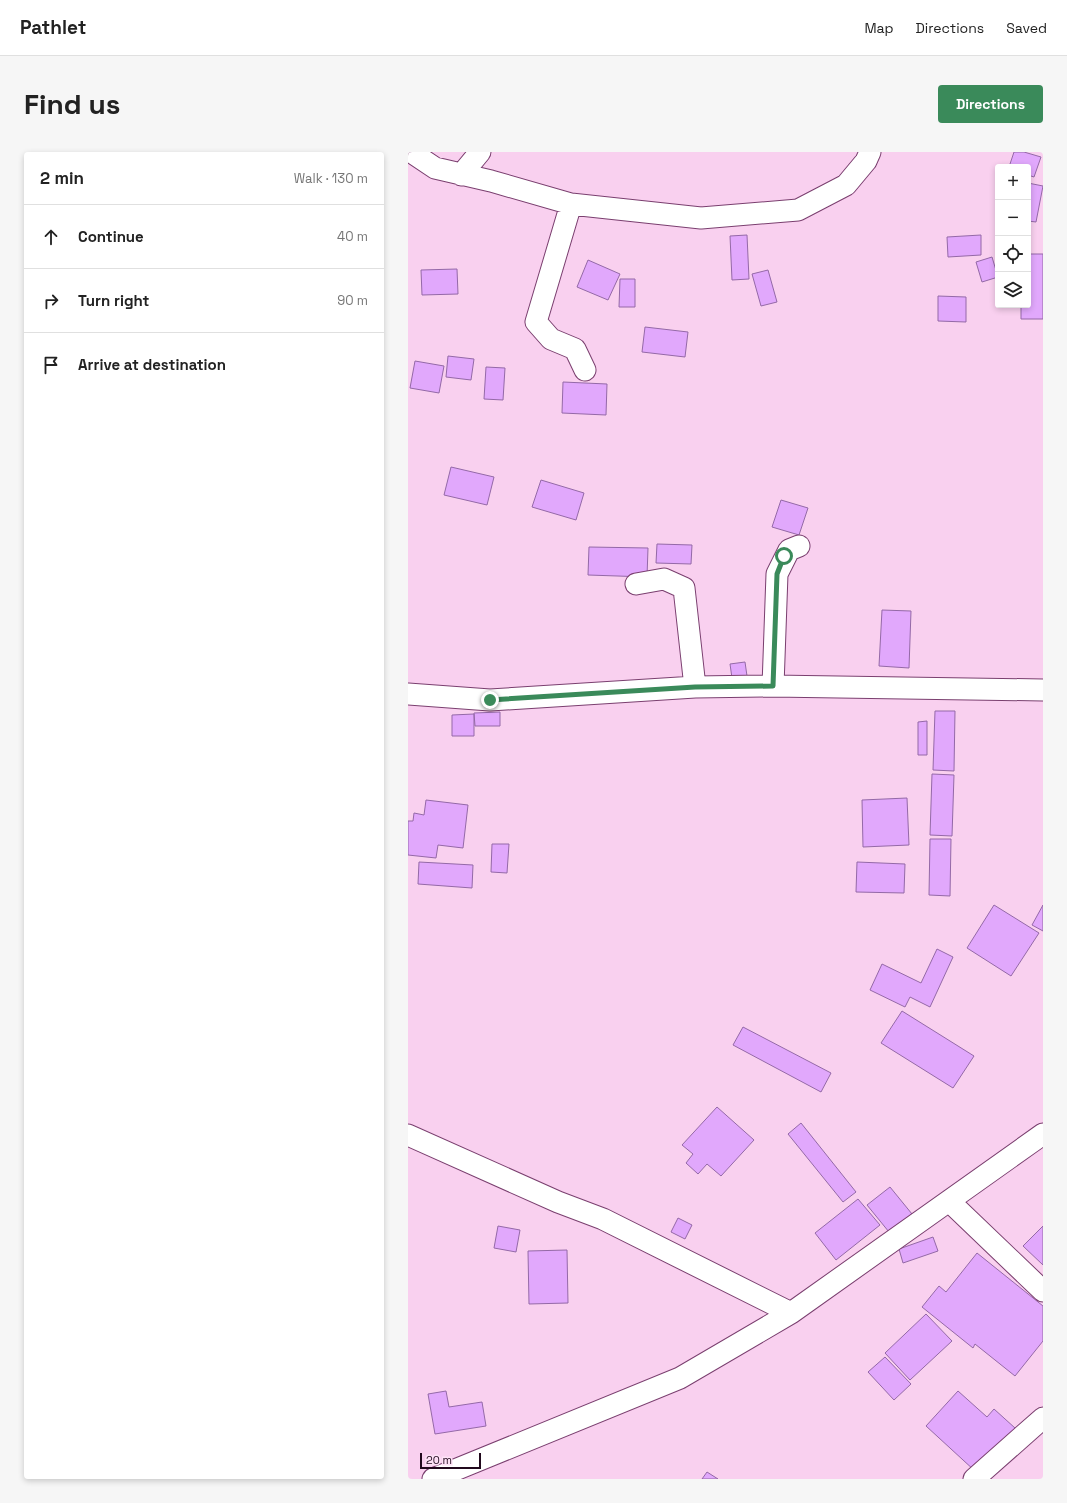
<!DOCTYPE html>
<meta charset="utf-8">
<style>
body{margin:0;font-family:"Space Grotesk",sans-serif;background:#f6f6f6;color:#222}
.controls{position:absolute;right:12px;top:12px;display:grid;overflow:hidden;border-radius:4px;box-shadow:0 2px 6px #0003}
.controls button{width:36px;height:36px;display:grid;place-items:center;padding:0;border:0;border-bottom:1px solid #e0e0e0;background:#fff;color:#222;font:20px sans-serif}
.scale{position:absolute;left:12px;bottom:10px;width:61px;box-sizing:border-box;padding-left:4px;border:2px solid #21091d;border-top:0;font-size:11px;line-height:14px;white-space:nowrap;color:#21091d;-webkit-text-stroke:3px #fee2f7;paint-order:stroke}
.stop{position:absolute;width:12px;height:12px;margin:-9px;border:3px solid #3a8a5a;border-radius:50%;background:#fff}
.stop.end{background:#3a8a5a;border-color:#fff;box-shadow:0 1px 4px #0008}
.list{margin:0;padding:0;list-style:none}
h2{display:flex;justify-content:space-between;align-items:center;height:52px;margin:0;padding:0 16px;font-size:17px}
h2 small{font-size:13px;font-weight:400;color:#767676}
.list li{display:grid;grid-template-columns:26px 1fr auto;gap:12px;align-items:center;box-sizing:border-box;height:64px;padding:0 16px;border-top:1px solid #e0e0e0}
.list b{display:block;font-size:15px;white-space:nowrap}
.list em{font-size:13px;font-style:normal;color:#767676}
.icon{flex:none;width:22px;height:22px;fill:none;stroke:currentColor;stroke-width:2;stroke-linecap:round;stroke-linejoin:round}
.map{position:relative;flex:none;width:635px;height:1327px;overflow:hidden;border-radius:4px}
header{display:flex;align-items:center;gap:24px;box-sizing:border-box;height:56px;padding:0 20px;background:#fff;border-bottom:1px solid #e0e0e0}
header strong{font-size:19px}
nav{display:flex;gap:22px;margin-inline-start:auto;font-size:14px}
.intro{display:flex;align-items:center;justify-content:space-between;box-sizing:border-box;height:96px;padding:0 24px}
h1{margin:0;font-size:28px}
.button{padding:10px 18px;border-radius:4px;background:#3a8a5a;color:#fff;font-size:14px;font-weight:700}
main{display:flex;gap:24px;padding:0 24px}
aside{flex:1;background:#fff;border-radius:4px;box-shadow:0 2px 6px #0003}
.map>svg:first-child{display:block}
.building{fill:#e1a8fc;stroke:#9469a7}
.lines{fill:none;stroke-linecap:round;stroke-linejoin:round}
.street-casing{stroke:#7a3f6f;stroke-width:23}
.street{stroke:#fff;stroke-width:21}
.route{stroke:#3a8a5a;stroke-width:5}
</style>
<header>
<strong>Pathlet</strong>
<nav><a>Map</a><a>Directions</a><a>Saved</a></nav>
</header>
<div class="intro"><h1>Find us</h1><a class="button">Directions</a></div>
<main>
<aside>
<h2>2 min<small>Walk · 130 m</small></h2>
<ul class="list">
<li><svg class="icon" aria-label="ahead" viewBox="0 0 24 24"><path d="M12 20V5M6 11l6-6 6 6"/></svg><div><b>Continue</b></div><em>40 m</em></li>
<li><svg class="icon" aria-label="right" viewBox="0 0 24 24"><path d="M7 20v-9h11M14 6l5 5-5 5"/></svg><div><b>Turn right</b></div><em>90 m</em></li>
<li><svg class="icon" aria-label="arrive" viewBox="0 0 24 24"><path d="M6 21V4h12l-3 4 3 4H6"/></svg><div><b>Arrive at destination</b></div></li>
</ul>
</aside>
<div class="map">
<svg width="635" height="1327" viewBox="0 0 635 1327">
<rect width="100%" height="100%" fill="#f9d0ef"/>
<path class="building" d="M 606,0 L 616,0 L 633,5 L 626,25 L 620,23 L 620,15 L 601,15 Z
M 620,31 L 635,34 L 628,70 L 620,69 Z
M 339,83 L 341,127 L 324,128 L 322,84 Z
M 573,83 L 573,103 L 540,105 L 539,85 Z
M 620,102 L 635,102 L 635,167 L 613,167 L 613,153 L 620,153 Z
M 584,105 L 590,125 L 574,130 L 568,110 Z
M 180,108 L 212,122 L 200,148 L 169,135 Z
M 49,117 L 50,142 L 14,143 L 13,118 Z
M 360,118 L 369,150 L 353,154 L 344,122 Z
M 212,127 L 227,127 L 227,155 L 211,155 Z
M 530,144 L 558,145 L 558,170 L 530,169 Z
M 237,175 L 280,180 L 277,205 L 234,200 Z
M 40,204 L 66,207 L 63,228 L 38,225 Z
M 7,209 L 36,214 L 31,241 L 2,236 Z
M 78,215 L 97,216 L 95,248 L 76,247 Z
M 155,230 L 199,232 L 198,263 L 154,261 Z
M 43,315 L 86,325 L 79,353 L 36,343 Z
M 133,328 L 176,341 L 168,368 L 124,355 Z
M 373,348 L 400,356 L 391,383 L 364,375 Z
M 249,392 L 284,393 L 283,412 L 248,411 Z
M 181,395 L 240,396 L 239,425 L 180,423 Z
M 474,458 L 503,459 L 501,516 L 471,514 Z
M 337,510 L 339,524 L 324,526 L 322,512 Z
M 527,559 L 547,559 L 546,619 L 525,618 Z
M 92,560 L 92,574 L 67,574 L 66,561 Z
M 66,562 L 66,584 L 44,584 L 44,563 Z
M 519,569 L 519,603 L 510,603 L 510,570 Z
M 524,622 L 546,623 L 544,684 L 522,683 Z
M 499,646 L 501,693 L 455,695 L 454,648 Z
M 18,648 L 60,653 L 55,696 L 30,693 L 28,706 L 0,703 L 0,669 L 5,669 L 6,661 L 16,663 Z
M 522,687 L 543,687 L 542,744 L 521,743 Z
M 84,692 L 101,692 L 99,721 L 83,720 Z
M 11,710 L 65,713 L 64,736 L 10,732 Z
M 449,710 L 497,712 L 496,741 L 448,740 Z
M 586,753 L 631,781 L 603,824 L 559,796 Z
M 635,753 L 635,779 L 624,773 Z
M 529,797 L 545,805 L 522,855 L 502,845 L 497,855 L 462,838 L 474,812 L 513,831 Z
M 494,859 L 566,904 L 545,936 L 473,891 Z
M 335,875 L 423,921 L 413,940 L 325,893 Z
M 309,955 L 346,988 L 313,1024 L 299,1012 L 290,1022 L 278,1011 L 285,1002 L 274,993 Z
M 393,971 L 448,1040 L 435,1050 L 380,982 Z
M 482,1035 L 504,1062 L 481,1080 L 459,1053 Z
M 450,1047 L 472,1073 L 428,1108 L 407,1081 Z
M 270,1066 L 284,1073 L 277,1087 L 263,1080 Z
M 90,1074 L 112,1078 L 108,1100 L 86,1096 Z
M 635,1074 L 635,1113 L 615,1094 Z
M 525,1085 L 530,1099 L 495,1111 L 491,1097 Z
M 159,1098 L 160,1151 L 121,1152 L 120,1099 Z
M 569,1101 L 635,1154 L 635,1189 L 607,1224 L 567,1192 L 565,1196 L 514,1155 L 531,1134 L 538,1140 Z
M 518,1162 L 544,1189 L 502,1228 L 477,1201 Z
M 477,1205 L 503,1232 L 486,1248 L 460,1220 Z
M 38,1239 L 41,1255 L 74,1250 L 78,1274 L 27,1282 L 20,1242 Z
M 550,1239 L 579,1265 L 586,1257 L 607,1276 L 567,1319 L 518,1274 Z
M 299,1320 L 310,1327 L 294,1327 Z"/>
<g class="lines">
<defs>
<path id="street" d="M 3,0 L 27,16 L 83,29 L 163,52 L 293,66 L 390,58 L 438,33 L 458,9 L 462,0
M 53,23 L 72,0
M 163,52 L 128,170 L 143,187 L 167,197 L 177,218
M 228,432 L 256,427 L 276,436 L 287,535
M 365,534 L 369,422 L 381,398 L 391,394
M 0,542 L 82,548 L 287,535 L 365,534 L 635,538
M 0,983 L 150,1050 L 195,1067 L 383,1161
M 541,1049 L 635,1139
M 25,1327 L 272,1226 L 383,1161 L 635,982
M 566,1327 L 635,1266"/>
</defs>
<use href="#street" class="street-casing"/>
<use href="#street" class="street"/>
</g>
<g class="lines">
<path class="route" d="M 82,548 L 287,535 L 365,534 L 369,422 L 376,404"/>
</g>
</svg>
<div class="controls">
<button>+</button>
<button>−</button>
<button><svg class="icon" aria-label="locate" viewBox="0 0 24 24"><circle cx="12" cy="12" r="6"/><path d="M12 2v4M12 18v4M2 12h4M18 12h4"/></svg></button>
<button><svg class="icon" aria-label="layers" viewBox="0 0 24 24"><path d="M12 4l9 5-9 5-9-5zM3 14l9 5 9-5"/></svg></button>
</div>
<div class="scale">20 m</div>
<div class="stop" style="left:376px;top:404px"></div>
<div class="stop end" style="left:82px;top:548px"></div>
</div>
</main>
